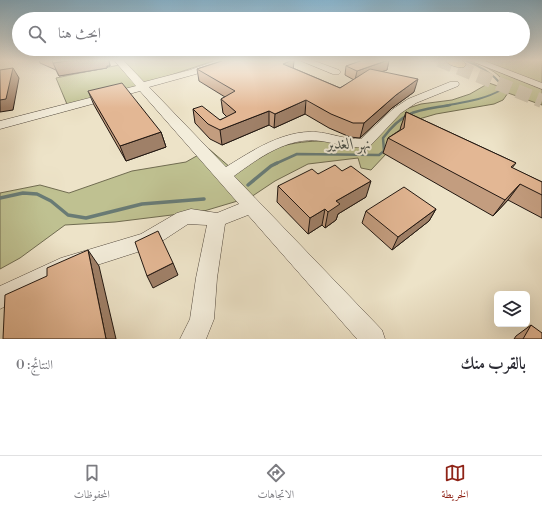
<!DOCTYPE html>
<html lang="ar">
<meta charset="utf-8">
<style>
body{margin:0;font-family:"Libre Bodoni",Amiri,serif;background:#f2f2f3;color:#2b2b33;direction:rtl}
.controls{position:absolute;right:12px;bottom:12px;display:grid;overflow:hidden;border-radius:6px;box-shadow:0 4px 16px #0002}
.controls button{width:36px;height:36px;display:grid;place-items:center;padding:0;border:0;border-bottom:1px solid #e1e1e2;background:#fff;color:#2b2b33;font:20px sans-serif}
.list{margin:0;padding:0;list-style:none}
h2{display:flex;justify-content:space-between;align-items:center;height:52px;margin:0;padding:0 16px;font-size:17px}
h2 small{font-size:13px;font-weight:400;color:#7c7c81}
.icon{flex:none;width:22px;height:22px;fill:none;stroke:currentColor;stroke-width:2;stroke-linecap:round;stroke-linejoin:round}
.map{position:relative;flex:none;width:542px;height:339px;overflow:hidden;direction:ltr}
.search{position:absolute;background:#fff;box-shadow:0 4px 16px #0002;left:12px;right:12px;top:12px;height:44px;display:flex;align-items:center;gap:10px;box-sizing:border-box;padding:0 14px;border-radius:22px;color:#7c7c81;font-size:15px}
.sheet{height:116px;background:#fff}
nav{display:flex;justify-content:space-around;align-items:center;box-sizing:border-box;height:56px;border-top:1px solid #e1e1e2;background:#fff;font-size:11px;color:#7c7c81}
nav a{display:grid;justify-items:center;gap:2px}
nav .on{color:#8f2418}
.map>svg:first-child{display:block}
.green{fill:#bfc191;stroke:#706c51}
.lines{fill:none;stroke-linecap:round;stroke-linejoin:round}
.stream-far2{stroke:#697b75;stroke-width:2}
.stream-far1{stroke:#697b75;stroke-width:2.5}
.stream{stroke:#697b75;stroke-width:3.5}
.highway-tunnel{stroke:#cec4ad;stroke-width:14;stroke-dasharray:14 7;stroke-linecap:butt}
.minor-casing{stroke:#544a3f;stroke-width:1}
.highway-casing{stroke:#211711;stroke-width:1}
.minor{fill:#f3eddb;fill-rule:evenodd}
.highway{fill:#e6c284;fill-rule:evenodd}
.wall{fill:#c39d7f;stroke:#211711}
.shaded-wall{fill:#9f8068;stroke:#211711}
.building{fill:#e3b794;stroke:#211711}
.labels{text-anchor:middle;stroke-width:4;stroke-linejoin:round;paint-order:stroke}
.water-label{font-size:16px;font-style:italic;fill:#4b514b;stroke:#f3eddb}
</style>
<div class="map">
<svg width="542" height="339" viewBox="0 0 542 339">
<rect width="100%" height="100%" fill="#ede3c8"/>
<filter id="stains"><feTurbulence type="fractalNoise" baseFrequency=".005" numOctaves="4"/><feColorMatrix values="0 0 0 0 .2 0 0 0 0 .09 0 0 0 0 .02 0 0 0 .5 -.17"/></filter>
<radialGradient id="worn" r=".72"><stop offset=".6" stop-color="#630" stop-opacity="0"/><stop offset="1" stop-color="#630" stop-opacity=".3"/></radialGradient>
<path class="green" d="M 116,60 L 216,60 L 69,109 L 56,78 L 119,65 Z
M 469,60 L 542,60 L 542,105 L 508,93 L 503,100 L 494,104 L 436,114 L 419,119 L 371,170 L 361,168 L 358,158 L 308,164 L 275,181 L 251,197 L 204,211 L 115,222 L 65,225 L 20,258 L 0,269 L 0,193 L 40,185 L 69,193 L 132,171 L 186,162 L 209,149 L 231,168 C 245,161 259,154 273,149 C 303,138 334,141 365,142 L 402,110 L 421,104 L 452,100 L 470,94 L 489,83 L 506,89 C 503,72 483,66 469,60 Z"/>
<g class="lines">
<path class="stream-far2" d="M 444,106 C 464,102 483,100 501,90 L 501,84 C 491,72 478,65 464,60"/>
<path class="stream-far1" d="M 275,164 L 297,154 L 379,155 L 384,151 L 383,138 C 405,109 417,111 450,105"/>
<path class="stream" d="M 248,185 L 271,166 L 277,163
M 0,198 L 23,193 L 37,194 L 51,201 L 68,215 L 86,218 L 142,204 L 204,199"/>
<path class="highway-tunnel" d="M 439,60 L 542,101"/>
<defs>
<path id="minor" d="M 114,60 L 123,60 L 144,82 L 190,70 L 218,60 L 231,60 L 196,74 L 149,87 L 226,167 C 252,151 283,130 316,132 C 331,133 346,140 361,139 L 393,109 L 408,99 L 450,82 L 458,82 L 459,84 L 458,86 L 416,103 L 401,113 L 370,146 C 353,150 337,143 321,141 C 288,136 259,158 234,176 L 382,330 L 385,339 L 357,339 L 248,215 L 225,224 L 217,278 L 214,319 L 206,339 L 180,339 L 190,319 L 196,278 L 207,225 L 188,224 L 153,247 L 66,275 L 0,309 L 0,286 L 61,258 L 141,234 L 177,213 L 191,209 L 217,213 L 239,204 L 140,91 L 0,129 L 0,121 L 136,86 Z
M 299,60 L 312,60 L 339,70 L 341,72 L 339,74 L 333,74 Z
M 469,60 L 482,60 L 542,83 L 542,89 Z"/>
<path id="highway" d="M 445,60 L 462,60 L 466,64 L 464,67 C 458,68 449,66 445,60 Z"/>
</defs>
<use href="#minor" class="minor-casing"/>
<use href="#highway" class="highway-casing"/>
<use href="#minor" class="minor"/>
<use href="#highway" class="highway"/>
</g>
<path class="wall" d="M 39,60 L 109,60 L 110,66 L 107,66 L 107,68 L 59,76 L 56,70 L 40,63 Z
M 225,60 L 294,60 L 293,68 L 340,88 L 354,80 L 345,75 L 346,66 L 389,60 L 387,70 L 381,72 L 414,92 L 392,108 L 360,138 L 350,137 L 329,128 L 305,114 L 274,128 L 269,125 L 222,145 L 210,139 L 195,123 L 193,109 L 220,120 L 227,117 L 223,113 L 221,99 L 225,97 L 199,81 L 197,69 Z
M 88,91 L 161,132 L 166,147 L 126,161 L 94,105 Z
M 406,112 L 516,163 L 512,168 L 542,182 L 542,218 L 508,200 L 493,216 L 383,153 L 388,138 L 400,130 L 401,126 Z
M 318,174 L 366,197 L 338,214 L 336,220 L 325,228 L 322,225 L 308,234 L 277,202 L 278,186 Z
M 436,209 L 429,221 L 392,250 L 362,223 L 366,211 Z
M 531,325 L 542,339 L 514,339 L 516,336 Z"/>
<path class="shaded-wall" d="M 72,60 L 109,60 L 110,66 L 107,66 L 107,68 L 59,76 L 53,63 Z
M 292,60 L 294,60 L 293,72 L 283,64 Z
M 389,60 L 387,70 L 355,80 L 357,71 Z
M 13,68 L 19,78 L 13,110 L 0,112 L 0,100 Z
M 418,79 L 414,92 L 392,108 L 360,138 L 364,123 L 396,95 Z
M 306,100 L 305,114 L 274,128 L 275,114 Z
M 269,111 L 269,125 L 222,145 L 220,130 Z
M 161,132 L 166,147 L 126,161 L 120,146 Z
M 371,181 L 366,197 L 338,214 L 336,220 L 325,228 L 328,212 L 336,201 Z
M 520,184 L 508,200 L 493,216 L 505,200 Z
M 325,209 L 322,225 L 308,234 L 310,218 Z
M 436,209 L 429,221 L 392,250 L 398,237 Z
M 88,250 L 99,266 L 116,339 L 106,339 Z
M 173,263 L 178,275 L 153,288 L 147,276 Z"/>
<path class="building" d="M 52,60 L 72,60 L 53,63 Z
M 225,60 L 292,60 L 283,64 L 340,88 L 370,69 L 418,79 L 396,95 L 364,123 L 353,123 L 331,114 L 306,100 L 275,114 L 269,111 L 220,130 L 208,124 L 193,109 L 202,106 L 220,120 L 236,112 L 221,99 L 235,91 L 197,69 Z
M 363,60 L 388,60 L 357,71 L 346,66 Z
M 13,68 L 6,99 L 0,100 L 0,70 Z
M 122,83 L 161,132 L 120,146 L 88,91 Z
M 406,112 L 516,163 L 511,167 L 542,182 L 542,195 L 520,184 L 505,200 L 388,138 L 404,128 Z
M 335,165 L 342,171 L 351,166 L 371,181 L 336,201 L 340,204 L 328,212 L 325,209 L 310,218 L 278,186 L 312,169 L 318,174 Z
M 404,187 L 436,209 L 398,237 L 366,211 Z
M 158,231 L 173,263 L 147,276 L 135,242 Z
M 88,250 L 106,339 L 3,339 L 5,295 L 47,276 L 47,268 Z
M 531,325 L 542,333 L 542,339 L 523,339 Z"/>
<linearGradient id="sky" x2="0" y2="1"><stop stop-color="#88b8d4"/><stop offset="0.56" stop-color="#f7f2e6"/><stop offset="1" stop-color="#f7f2e6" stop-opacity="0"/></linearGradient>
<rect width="542" height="108" fill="url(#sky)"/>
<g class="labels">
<g class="water-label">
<text transform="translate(349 143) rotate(1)" y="6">نهر الغدير</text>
</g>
</g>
<rect width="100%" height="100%" filter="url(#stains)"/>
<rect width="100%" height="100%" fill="url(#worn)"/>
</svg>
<div class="controls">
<button><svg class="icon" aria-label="layers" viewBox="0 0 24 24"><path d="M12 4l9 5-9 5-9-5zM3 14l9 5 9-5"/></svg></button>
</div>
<div class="search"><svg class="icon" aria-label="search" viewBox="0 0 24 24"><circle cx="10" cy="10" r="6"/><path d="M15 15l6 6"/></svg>ابحث هنا</div>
</div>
<section class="sheet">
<h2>بالقرب منك<small>النتائج: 0</small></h2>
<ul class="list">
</ul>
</section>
<nav>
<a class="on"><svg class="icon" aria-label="map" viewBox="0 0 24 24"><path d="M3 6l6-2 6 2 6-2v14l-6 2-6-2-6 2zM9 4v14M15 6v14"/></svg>الخريطة</a>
<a><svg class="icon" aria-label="directions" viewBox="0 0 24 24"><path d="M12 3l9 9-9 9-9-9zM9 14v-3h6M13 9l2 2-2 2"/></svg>الاتجاهات</a>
<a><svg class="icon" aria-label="saved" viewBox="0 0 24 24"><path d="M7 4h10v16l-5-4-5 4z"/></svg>المحفوظات</a>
</nav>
